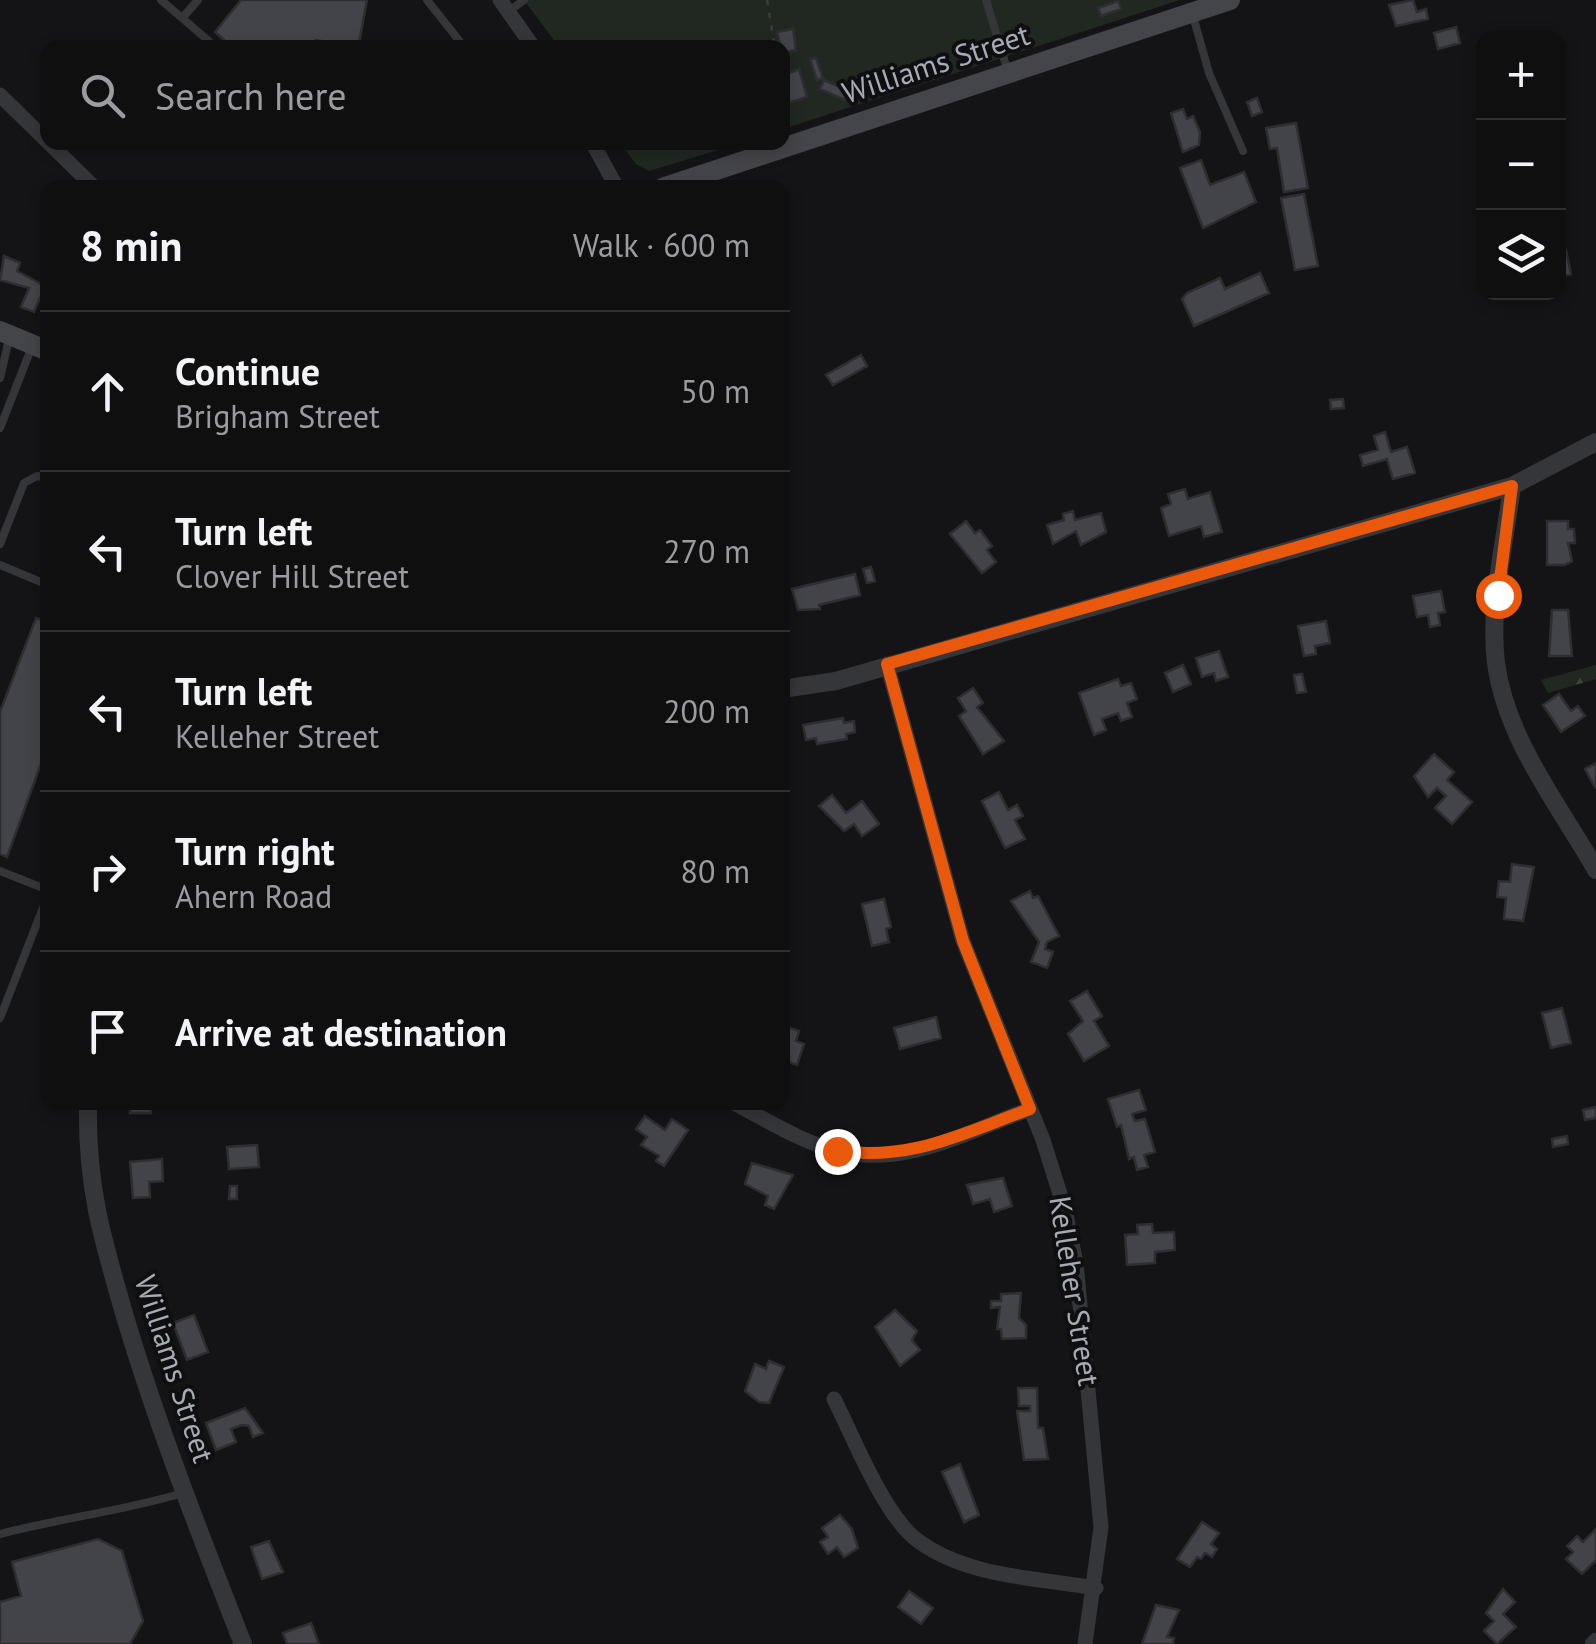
<!DOCTYPE html>
<meta charset="utf-8">
<style>
body{margin:0;font-family:"PT Sans",sans-serif;background:#1d1d1e;color:#f1f3f6}
.controls{position:absolute;right:30px;top:30px;display:grid;overflow:hidden;border-radius:20px;box-shadow:0 5px 15px #0003}
.controls button{width:90px;height:90px;display:grid;place-items:center;padding:0;border:0;border-bottom:2px solid #2f2f30;background:#0f0f10;color:#f1f3f6;font:50px sans-serif}
.stop{position:absolute;width:30px;height:30px;margin:-22px;border:8px solid #ea580c;border-radius:50%;background:#fff}
.stop.end{background:#ea580c;border-color:#fff;box-shadow:0 2px 10px #0008}
.list{margin:0;padding:0;list-style:none}
h2{display:flex;justify-content:space-between;align-items:center;height:130px;margin:0;padding:0 40px;font-size:42px}
h2 small{font-size:32px;font-weight:400;color:#9b9c9f}
.list li{display:grid;grid-template-columns:65px 1fr auto;gap:30px;align-items:center;box-sizing:border-box;height:160px;padding:0 40px;border-top:2px solid #2f2f30}
.list b{display:block;font-size:38px;white-space:nowrap}
.list p{margin:0;font-size:32px;white-space:nowrap;color:#9b9c9f}
.list em{font-size:32px;font-style:normal;color:#9b9c9f}
.icon{flex:none;width:55px;height:55px;fill:none;stroke:currentColor;stroke-width:2;stroke-linecap:round;stroke-linejoin:round}
.map{position:relative;flex:none;width:1596px;height:1644px;overflow:hidden}
.search{position:absolute;background:#0f0f10;box-shadow:0 5px 15px #0003;left:40px;top:40px;width:750px;height:110px;display:flex;align-items:center;gap:25px;box-sizing:border-box;padding:0 35px;border-radius:20px;color:#9b9c9f;font-size:38px}
.panel{position:absolute;background:#0f0f10;box-shadow:0 5px 15px #0003;left:40px;top:180px;width:750px;height:930px;border-radius:20px}
.map>svg:first-child{display:block}
.forest{fill:url(#forest-firs)}
.park{fill:#212822}
.building{fill:#434449;stroke:#2e2e32;stroke-width:2.5}
.lines{fill:none;stroke-linecap:round;stroke-linejoin:round}
.path{stroke:#3b3d41;stroke-width:2.5;stroke-dasharray:5 8;stroke-linecap:butt}
.service{stroke:#35363a;stroke-width:8}
.minor{stroke:#35363a;stroke-width:15}
.tertiary{stroke:#35363a;stroke-width:18}
.secondary{stroke:#44454a;stroke-width:20}
.route{stroke:#ea580c;stroke-width:12}
.labels{text-anchor:middle;stroke-width:8;stroke-linejoin:round;paint-order:stroke}
.street-label{font-size:30px;fill:#a7abb5;stroke:#0f0f11}
</style>
<div class="map">
<svg width="1596" height="1644" viewBox="0 0 1596 1644">
<defs>
<pattern id="forest-firs" width="22" height="20" patternUnits="userSpaceOnUse" patternTransform="scale(2.5)"><rect width="22" height="20" fill="#212822"/><path d="M5 1l3.5 6h-7zM16 11l3.5 6h-7z" fill="#3e4440"/></pattern>
</defs>
<rect width="100%" height="100%" fill="#141416"/>
<path class="forest" d="M 1596,665 L 1596,679 L 1548,693 L 1541,680 Z"/>
<path class="park" d="M 524,0 L 1180,0 L 783,129 L 782,48 L 559,47 Z
M 620,143 L 741,143 L 649,171 L 636,164 Z"/>
<path class="building" d="M 241,0 L 367,0 L 358,48 L 316,40 L 305,48 L 233,48 L 215,32 Z
M 1413,0 L 1417,12 L 1426,9 L 1428,19 L 1396,26 L 1389,5 Z
M 1118,1 L 1121,9 L 1101,16 L 1098,8 Z
M 1456,27 L 1460,43 L 1438,49 L 1434,33 Z
M 793,29 L 796,50 L 782,53 L 777,32 Z
M 816,58 L 823,78 L 817,80 L 810,59 Z
M 799,69 L 807,97 L 788,103 L 782,76 Z
M 824,80 L 849,91 L 845,100 L 820,89 Z
M 867,84 L 870,92 L 853,97 L 850,88 Z
M 1257,98 L 1262,112 L 1252,116 L 1247,102 Z
M 1183,109 L 1187,119 L 1193,116 L 1200,132 L 1199,145 L 1183,152 L 1171,113 Z
M 1296,123 L 1308,188 L 1284,192 L 1277,148 L 1270,149 L 1266,128 Z
M 1201,160 L 1210,185 L 1244,172 L 1256,202 L 1203,228 L 1180,168 Z
M 1304,194 L 1318,266 L 1295,270 L 1281,198 Z
M 1566,250 L 1571,274 L 1558,277 L 1558,252 Z
M 4,256 L 20,263 L 17,271 L 45,286 L 34,312 L 21,307 L 29,288 L 0,280 Z
M 1260,273 L 1269,293 L 1194,326 L 1182,299 L 1187,293 L 1220,278 L 1225,289 Z
M 861,355 L 867,366 L 833,385 L 826,375 Z
M 1343,399 L 1344,408 L 1331,409 L 1330,400 Z
M 1385,432 L 1391,452 L 1407,447 L 1415,473 L 1393,479 L 1387,459 L 1363,466 L 1360,455 L 1378,450 L 1374,436 Z
M 1185,489 L 1188,499 L 1210,492 L 1222,532 L 1204,537 L 1201,526 L 1169,536 L 1161,508 L 1171,504 L 1168,494 Z
M 1073,511 L 1075,520 L 1101,513 L 1106,532 L 1081,545 L 1076,531 L 1053,544 L 1047,525 L 1064,520 L 1063,514 Z
M 966,521 L 975,533 L 980,530 L 992,546 L 987,550 L 996,562 L 982,573 L 950,534 Z
M 1547,521 L 1568,521 L 1568,529 L 1574,529 L 1575,543 L 1568,543 L 1572,561 L 1565,565 L 1547,565 Z
M 871,567 L 875,581 L 867,583 L 863,569 Z
M 855,574 L 860,595 L 819,605 L 820,609 L 798,610 L 792,589 Z
M 1441,591 L 1445,612 L 1438,613 L 1440,625 L 1430,627 L 1428,615 L 1417,617 L 1413,596 Z
M 1552,610 L 1568,610 L 1572,656 L 1549,656 Z
M 36,618 L 48,622 L 48,763 L 42,761 L 7,857 L 0,854 L 0,712 Z
M 1326,621 L 1330,643 L 1315,646 L 1316,654 L 1304,656 L 1298,626 Z
M 1219,651 L 1228,677 L 1216,681 L 1214,673 L 1202,677 L 1196,658 Z
M 1183,665 L 1191,684 L 1173,692 L 1165,673 Z
M 1302,674 L 1306,692 L 1297,693 L 1294,675 Z
M 1118,679 L 1121,686 L 1131,683 L 1137,699 L 1127,703 L 1132,717 L 1121,721 L 1118,713 L 1102,719 L 1106,730 L 1094,735 L 1079,693 Z
M 973,688 L 983,703 L 977,707 L 1004,741 L 983,754 L 959,716 L 966,711 L 958,698 Z
M 1559,694 L 1571,711 L 1578,706 L 1585,716 L 1561,732 L 1543,705 Z
M 843,718 L 844,723 L 854,721 L 855,732 L 846,734 L 847,739 L 817,744 L 816,738 L 806,740 L 803,725 Z
M 1434,754 L 1454,772 L 1447,780 L 1472,802 L 1452,824 L 1435,808 L 1446,796 L 1437,788 L 1428,797 L 1414,776 Z
M 1596,763 L 1596,789 L 1585,769 Z
M 999,792 L 1008,810 L 1017,805 L 1023,816 L 1015,820 L 1025,839 L 1005,848 L 982,801 Z
M 832,795 L 846,813 L 862,801 L 879,824 L 862,836 L 854,824 L 844,831 L 819,806 Z
M 1512,864 L 1534,867 L 1523,921 L 1504,919 L 1506,898 L 1497,897 L 1499,881 L 1510,882 Z
M 1030,891 L 1033,898 L 1038,896 L 1059,936 L 1047,942 L 1045,949 L 1053,952 L 1047,968 L 1031,962 L 1039,942 L 1011,901 Z
M 884,899 L 891,927 L 886,929 L 889,942 L 872,946 L 862,904 Z
M 1087,991 L 1102,1016 L 1094,1021 L 1109,1046 L 1084,1061 L 1068,1034 L 1083,1021 L 1070,1001 Z
M 1562,1008 L 1571,1043 L 1551,1048 L 1542,1013 Z
M 936,1017 L 941,1038 L 900,1049 L 894,1028 Z
M 782,1025 L 799,1031 L 796,1041 L 804,1044 L 797,1065 L 786,1061 L 788,1055 L 782,1053 Z
M 1139,1090 L 1146,1110 L 1132,1114 L 1135,1121 L 1145,1119 L 1155,1152 L 1144,1155 L 1148,1167 L 1137,1170 L 1134,1157 L 1129,1159 L 1121,1125 L 1117,1127 L 1108,1099 Z
M 130,1102 L 151,1102 L 151,1113 L 130,1113 Z
M 1596,1107 L 1596,1118 L 1585,1120 L 1583,1110 Z
M 645,1116 L 665,1130 L 672,1119 L 688,1130 L 664,1166 L 656,1161 L 659,1156 L 641,1145 L 647,1137 L 636,1129 Z
M 1567,1136 L 1568,1144 L 1553,1147 L 1552,1139 Z
M 257,1145 L 259,1167 L 229,1169 L 227,1147 Z
M 162,1159 L 163,1181 L 149,1182 L 150,1197 L 133,1198 L 130,1162 Z
M 752,1163 L 793,1175 L 774,1209 L 765,1205 L 768,1196 L 745,1184 Z
M 1003,1178 L 1012,1206 L 994,1212 L 990,1199 L 973,1204 L 967,1185 Z
M 230,1186 L 237,1186 L 237,1199 L 229,1199 Z
M 1152,1224 L 1153,1233 L 1174,1232 L 1175,1250 L 1155,1252 L 1155,1263 L 1127,1265 L 1125,1235 L 1138,1234 L 1137,1225 Z
M 1021,1293 L 1019,1318 L 1026,1325 L 1026,1338 L 1002,1339 L 1001,1329 L 997,1329 L 1000,1307 L 991,1308 L 991,1301 L 1001,1301 L 1001,1294 Z
M 895,1310 L 917,1331 L 912,1340 L 920,1350 L 900,1366 L 875,1327 Z
M 194,1315 L 208,1352 L 187,1360 L 173,1323 Z
M 769,1361 L 784,1367 L 769,1403 L 759,1402 L 745,1391 L 755,1364 L 766,1369 Z
M 1018,1388 L 1037,1388 L 1038,1428 L 1043,1428 L 1048,1459 L 1024,1460 L 1017,1411 L 1030,1411 L 1030,1406 L 1019,1406 Z
M 245,1408 L 263,1433 L 253,1437 L 249,1426 L 242,1425 L 231,1429 L 236,1442 L 216,1450 L 206,1423 Z
M 960,1464 L 979,1515 L 964,1522 L 942,1472 Z
M 840,1515 L 852,1529 L 858,1548 L 844,1557 L 837,1547 L 828,1554 L 820,1542 L 828,1537 L 822,1528 Z
M 1202,1522 L 1219,1533 L 1211,1544 L 1217,1549 L 1212,1557 L 1205,1553 L 1201,1559 L 1197,1557 L 1190,1567 L 1177,1559 Z
M 1596,1529 L 1596,1560 L 1582,1574 L 1566,1559 L 1573,1552 L 1567,1546 L 1577,1536 L 1583,1542 Z
M 98,1539 L 122,1551 L 143,1621 L 130,1644 L 0,1644 L 0,1602 L 21,1596 L 12,1562 Z
M 269,1541 L 283,1572 L 262,1579 L 251,1547 Z
M 1503,1589 L 1515,1602 L 1503,1614 L 1516,1627 L 1497,1644 L 1484,1631 L 1494,1621 L 1486,1613 Z
M 909,1591 L 933,1608 L 921,1624 L 898,1607 Z
M 1156,1605 L 1179,1610 L 1167,1637 L 1174,1638 L 1173,1644 L 1142,1644 Z
M 311,1623 L 319,1644 L 287,1644 L 283,1633 Z"/>
<g class="lines">
<path class="path" d="M 767,0 L 775,48
M 782,95 L 789,116"/>
<path class="service" d="M 161,0 L 210,42
M 427,0 L 465,48
M 986,0 L 1008,72
M 509,11 L 524,0
M 1193,16 L 1209,73 L 1243,151
M 183,17 L 198,0
M 0,378 L 9,339
M 0,428 L 31,349
M 0,544 L 24,483 L 37,476 L 48,478
M 0,565 L 48,585
M 0,871 L 48,890
M 0,1018 L 48,895
M 0,1534 C 61,1518 123,1511 183,1493"/>
<path class="minor" d="M 500,0 L 534,48
M 0,95 L 95,188
M 592,142 L 617,188
M 887,664 L 963,941 L 1043,1140 L 1065,1210 L 1076,1263 L 1101,1527 L 1085,1644
M 732,1102 C 765,1119 801,1142 837,1151 C 905,1168 969,1131 1030,1109
M 834,1399 C 854,1438 883,1514 917,1540 C 966,1577 1037,1578 1096,1588
M 1592,1644 L 1596,1640"/>
<path class="tertiary" d="M 1512,486 C 1505,543 1489,606 1496,663 C 1506,739 1559,805 1596,870
M 782,689 L 836,681 L 1512,486 L 1596,442
M 88,1102 C 86,1187 103,1241 126,1320 C 159,1430 201,1537 243,1644"/>
<path class="secondary" d="M 662,188 L 1230,0
M 0,331 L 48,351"/>
</g>
<g class="lines">
<path class="route" d="M 837,1151 C 912,1161 961,1134 1030,1109 L 963,941 L 887,664 L 1512,486 L 1498,595"/>
</g>
<g class="labels">
<g class="street-label">
<text transform="translate(936 64) rotate(-18)" y="10">Williams Street</text>
<text transform="translate(1074 1291) rotate(81)" y="10">Kelleher Street</text>
<text transform="translate(174 1369) rotate(72)" y="10">Williams Street</text>
</g>
</g>
</svg>
<div class="controls">
<button>+</button>
<button>−</button>
<button><svg class="icon" aria-label="layers" viewBox="0 0 24 24"><path d="M12 4l9 5-9 5-9-5zM3 14l9 5 9-5"/></svg></button>
</div>
<div class="stop" style="left:1498px;top:595px"></div>
<div class="stop end" style="left:837px;top:1151px"></div>
<div class="search"><svg class="icon" aria-label="search" viewBox="0 0 24 24"><circle cx="10" cy="10" r="6"/><path d="M15 15l6 6"/></svg>Search here</div>
<section class="panel">
<h2>8 min<small>Walk · 600 m</small></h2>
<ul class="list">
<li><svg class="icon" aria-label="ahead" viewBox="0 0 24 24"><path d="M12 20V5M6 11l6-6 6 6"/></svg><div><b>Continue</b><p>Brigham Street</p></div><em>50 m</em></li>
<li><svg class="icon" aria-label="left" viewBox="0 0 24 24"><path d="M17 20v-9H6M10 6l-5 5 5 5"/></svg><div><b>Turn left</b><p>Clover Hill Street</p></div><em>270 m</em></li>
<li><svg class="icon" aria-label="left" viewBox="0 0 24 24"><path d="M17 20v-9H6M10 6l-5 5 5 5"/></svg><div><b>Turn left</b><p>Kelleher Street</p></div><em>200 m</em></li>
<li><svg class="icon" aria-label="right" viewBox="0 0 24 24"><path d="M7 20v-9h11M14 6l5 5-5 5"/></svg><div><b>Turn right</b><p>Ahern Road</p></div><em>80 m</em></li>
<li><svg class="icon" aria-label="arrive" viewBox="0 0 24 24"><path d="M6 21V4h12l-3 4 3 4H6"/></svg><div><b>Arrive at destination</b></div></li>
</ul>
</section>
</div>
